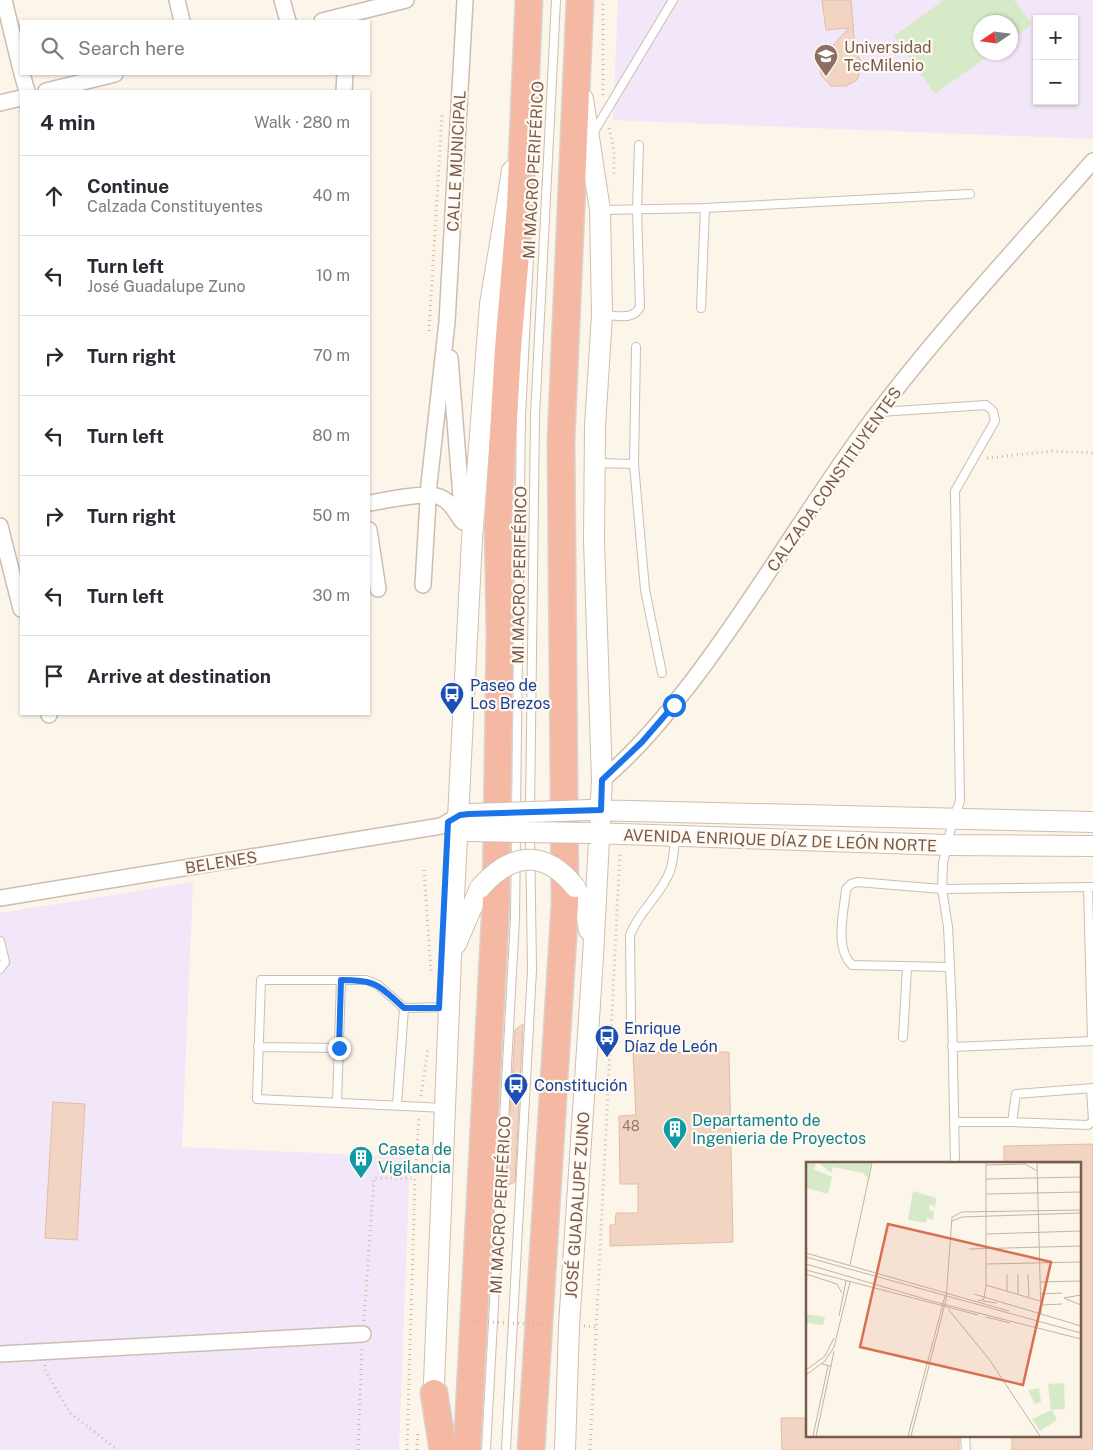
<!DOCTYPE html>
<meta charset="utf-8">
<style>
body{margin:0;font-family:"Public Sans",sans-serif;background:#f2f2f3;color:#2b2b33}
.controls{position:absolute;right:15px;top:15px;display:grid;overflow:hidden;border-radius:0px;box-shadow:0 1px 4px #0004}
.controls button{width:45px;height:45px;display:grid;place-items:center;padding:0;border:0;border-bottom:1px solid #e1e1e2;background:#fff;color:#2b2b33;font:25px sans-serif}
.compass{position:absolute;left:973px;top:15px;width:45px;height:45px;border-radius:50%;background:#fff;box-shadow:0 1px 4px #0004;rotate:257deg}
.stop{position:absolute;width:15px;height:15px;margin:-11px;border:4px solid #1a73e8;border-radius:50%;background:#fff}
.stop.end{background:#1a73e8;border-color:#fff;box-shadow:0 1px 5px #0008}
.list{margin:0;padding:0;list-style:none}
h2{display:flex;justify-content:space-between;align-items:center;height:65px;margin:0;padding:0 20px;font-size:21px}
h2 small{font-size:16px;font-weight:400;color:#7c7c81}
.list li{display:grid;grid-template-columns:32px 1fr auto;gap:15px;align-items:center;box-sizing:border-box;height:80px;padding:0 20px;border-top:1px solid #e1e1e2}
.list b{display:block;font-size:19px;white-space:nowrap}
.list p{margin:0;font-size:16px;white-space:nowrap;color:#7c7c81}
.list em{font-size:16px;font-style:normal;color:#7c7c81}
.icon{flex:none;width:28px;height:28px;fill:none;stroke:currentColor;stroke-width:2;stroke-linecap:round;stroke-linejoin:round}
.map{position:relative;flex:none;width:1093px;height:1450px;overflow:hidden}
.search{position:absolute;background:#fff;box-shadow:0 1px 4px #0004;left:20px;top:20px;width:350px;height:55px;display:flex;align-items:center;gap:12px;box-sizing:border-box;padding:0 18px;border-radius:0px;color:#7c7c81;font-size:19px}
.panel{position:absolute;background:#fff;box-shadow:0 1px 4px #0004;left:20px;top:90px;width:350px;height:625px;border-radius:0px}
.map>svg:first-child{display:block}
.education{fill:#f2e6f9;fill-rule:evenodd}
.garden{fill:#d6eac8}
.building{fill:#f1d5c2;stroke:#e3bca3}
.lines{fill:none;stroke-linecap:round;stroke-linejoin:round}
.lane-casing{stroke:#cebdaf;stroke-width:10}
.street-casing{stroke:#cebdaf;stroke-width:18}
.secondary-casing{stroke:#d1bead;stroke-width:22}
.highway-casing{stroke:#d9d1cd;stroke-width:29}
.path{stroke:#d7b8a5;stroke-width:3;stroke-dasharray:1 4;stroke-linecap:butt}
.lane{stroke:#fff;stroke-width:8}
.street{stroke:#fff;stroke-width:15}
.secondary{stroke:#fff;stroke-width:20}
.highway{stroke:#f4b8a3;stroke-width:26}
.secondary-bridge-casing{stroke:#d1bead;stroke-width:22;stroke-linecap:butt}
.path-bridge{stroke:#d7b8a5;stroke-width:3;stroke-dasharray:1 4;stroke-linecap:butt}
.secondary-bridge{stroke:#fff;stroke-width:20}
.route{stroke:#1a73e8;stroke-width:6}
.labels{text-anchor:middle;stroke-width:4.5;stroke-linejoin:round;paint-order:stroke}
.number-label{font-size:14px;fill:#967a6a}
.education-label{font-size:16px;fill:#785e54;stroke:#fff9f1;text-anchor:start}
.street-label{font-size:16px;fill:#775c4d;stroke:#fff9f1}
.transit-label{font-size:16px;fill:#164399;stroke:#fff9f1;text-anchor:start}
.culture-label{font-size:16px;fill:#0d838f;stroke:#fff9f1;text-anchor:start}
.inset-road{fill:none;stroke:#c3b3a6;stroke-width:1}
.view{fill:#d77152;fill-opacity:0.15;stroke:#d77152;stroke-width:2.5}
.inset-edge{fill:none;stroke:#775c4d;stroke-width:2.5}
</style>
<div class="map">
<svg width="1093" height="1450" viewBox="0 0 1093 1450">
<rect width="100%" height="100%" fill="#fcf5ea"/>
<path class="education" d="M 618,0 L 1093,0 L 1093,139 L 613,120 ZM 1037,19 L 1074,19 L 1074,101 L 1037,101 ZM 980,22 L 1010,22 L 1010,52 L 980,52 Z
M 193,882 L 182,1147 L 410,1157 L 399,1450 L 0,1450 L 0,913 Z"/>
<path class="garden" d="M 944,0 L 1014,0 L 1032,24 L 1011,40 L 1010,22 L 980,22 L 980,52 L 992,53 L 935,94 L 894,36 Z"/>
<path class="building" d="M 822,0 L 851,0 L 855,50 L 862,64 L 857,80 L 846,86 L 831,86 L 821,75 L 819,65 L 821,58 L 849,28 L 826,30 Z
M 523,1024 L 515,1182 L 506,1186 L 515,1030 Z
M 729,1052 L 733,1242 L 610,1246 L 610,1225 L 615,1225 L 616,1213 L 638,1213 L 638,1184 L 620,1184 L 619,1116 L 636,1115 L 633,1053 Z
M 53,1102 L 85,1104 L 77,1240 L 45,1238 Z
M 1093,1144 L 1093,1450 L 1012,1450 L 1012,1436 L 1079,1436 L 1079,1164 L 1004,1164 L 1004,1146 Z
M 781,1418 L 807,1418 L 807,1436 L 959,1436 L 959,1450 L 782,1450 Z"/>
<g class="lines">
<defs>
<path id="lane" d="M 592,135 L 673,0
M 602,210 L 705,208 L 970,194
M 701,308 L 705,208
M 602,315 C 616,315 633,321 640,307 L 637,209 L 639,145
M 880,412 L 986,405 L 993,411 L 995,421 L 955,491 L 960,801 L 953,820 L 943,863 L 942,889 L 948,927 L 952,1011 L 955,1164
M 596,463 L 634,464 L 645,590 L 662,673
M 634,464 L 636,347
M 530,811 L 535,416 L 556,0
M 516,812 L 521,416 L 529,257
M 1088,887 L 1092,1040
M 0,941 L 5,962 L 0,969
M 949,967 L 852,965 C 834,948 844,912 846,889 L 851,884 L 857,882 L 942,889 L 1093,887
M 404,1008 L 448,1007
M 631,1020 L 630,935 C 639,911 661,895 670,871 C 674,860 674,848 675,836
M 903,1037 L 907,967
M 258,1047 L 339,1048
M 952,1047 L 1093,1041
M 337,1103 L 341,980
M 397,1105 L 404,1008 L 378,985 L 366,980 L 261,980 L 257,1099 L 445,1108
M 954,1122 L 1012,1122 L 1016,1094 L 1093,1088
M 1012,1122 L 1088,1125 L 1093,1121 L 1091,1089
M 965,1436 L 966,1450
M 486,1450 L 515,918 L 516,831
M 506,1450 L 532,970 L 530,833"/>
<path id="street" d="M 4,0 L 21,70
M 177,0 L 182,21
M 282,0 L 288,21
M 322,21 L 406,0
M 22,74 L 27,91
M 46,91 L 115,74
M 344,91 L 345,74
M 0,103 L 21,98
M 450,358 L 463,522
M 369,503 C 384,501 430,490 442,498 C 452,503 456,513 462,521
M 0,526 L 21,609
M 369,530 L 378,589
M 423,585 L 429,484 L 447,322 L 465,0
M 49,714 L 49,715
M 602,780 C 637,751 666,715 693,680 C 754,600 805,512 864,431 C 934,336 1015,250 1093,161
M 0,898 L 441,826 L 460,815
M 0,1354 L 363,1334"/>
<path id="secondary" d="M 590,810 L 1093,822
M 591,833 L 947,845 L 1093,846
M 575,887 L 587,917 L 589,930
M 456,944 L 480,888
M 433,1408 L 451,957 L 472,539 L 490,304 L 512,171
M 565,1450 L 569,1326 L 593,957 L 602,780 L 594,541 L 595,426 L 602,315 L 600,210 L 583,99"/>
<path id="highway" d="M 434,1393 L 443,1450
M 467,1450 L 496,901 L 500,633 L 498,521 L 508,348 L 520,207 L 529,0
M 531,1450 L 565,904 L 561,440 L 580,0"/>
</defs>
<use href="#lane" class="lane-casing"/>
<use href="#street" class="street-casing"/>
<use href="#secondary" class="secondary-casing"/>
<use href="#highway" class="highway-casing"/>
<path class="path" d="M 603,95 L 603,0
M 609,128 L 614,150 L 614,176
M 429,331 L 442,115
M 987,458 L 1053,451 L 1093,453
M 424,870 L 431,972
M 421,1096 L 428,1048
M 364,1321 L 374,1178 L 415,1178
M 584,1326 L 596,1327
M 45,1365 L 45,1370 L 70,1413 L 118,1450
M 358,1450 L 362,1347
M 407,1450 L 415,1178 L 419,1117
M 417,1450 L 418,1431
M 590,1450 L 620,851"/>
<use href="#lane" class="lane"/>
<use href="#street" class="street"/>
<use href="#secondary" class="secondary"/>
<use href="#highway" class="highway"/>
<defs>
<path id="secondary-bridge" d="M 469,814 L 590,810
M 468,831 L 591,833
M 480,888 C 511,853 544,848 575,887"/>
</defs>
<use href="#secondary-bridge" class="secondary-bridge-casing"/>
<path class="path-bridge" d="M 468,1321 L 553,1325"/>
<use href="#secondary-bridge" class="secondary-bridge"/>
</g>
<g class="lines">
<path class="route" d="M 339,1048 L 341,980 C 378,980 378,985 404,1008 L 439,1008 L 448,822 L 460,815 L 469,814 L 601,810 L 602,780 L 642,742 L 674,705"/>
</g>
<defs>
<symbol id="university-pin" viewBox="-11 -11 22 30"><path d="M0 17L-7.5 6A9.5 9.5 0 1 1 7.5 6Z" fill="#8d6e63" stroke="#fff9f1"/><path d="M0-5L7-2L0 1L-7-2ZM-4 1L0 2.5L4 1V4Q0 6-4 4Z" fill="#fff"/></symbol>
<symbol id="bus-pin" viewBox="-11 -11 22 30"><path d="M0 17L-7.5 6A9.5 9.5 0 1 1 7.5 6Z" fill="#1a4fb4" stroke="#fff9f1"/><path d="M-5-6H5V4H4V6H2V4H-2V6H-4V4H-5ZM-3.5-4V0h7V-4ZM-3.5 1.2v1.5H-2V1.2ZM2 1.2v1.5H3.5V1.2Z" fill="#fff"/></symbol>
<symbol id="building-pin" viewBox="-11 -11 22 30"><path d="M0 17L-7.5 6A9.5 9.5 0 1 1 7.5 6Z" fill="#0f9aa8" stroke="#fff9f1"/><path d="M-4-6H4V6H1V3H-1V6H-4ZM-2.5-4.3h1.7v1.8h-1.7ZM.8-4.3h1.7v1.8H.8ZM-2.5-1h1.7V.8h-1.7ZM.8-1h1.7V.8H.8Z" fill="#fff"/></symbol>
</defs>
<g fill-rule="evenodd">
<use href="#university-pin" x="812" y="42" width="28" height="38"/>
<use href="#bus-pin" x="438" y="680" width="28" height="38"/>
<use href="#bus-pin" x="593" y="1023" width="28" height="38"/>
<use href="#bus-pin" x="502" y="1071" width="28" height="38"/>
<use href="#building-pin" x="661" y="1115" width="28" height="38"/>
<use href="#building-pin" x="347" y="1144" width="28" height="38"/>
</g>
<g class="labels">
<g class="number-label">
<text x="631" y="1131">48</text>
</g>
<g class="education-label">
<text x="844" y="53">Universidad<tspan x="844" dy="18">TecMilenio</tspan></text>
</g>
<g class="street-label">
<text transform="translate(456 161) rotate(-87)" y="6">CALLE MUNICIPAL</text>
<text transform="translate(533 170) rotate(-87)" y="6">MI MACRO PERIFÉRICO</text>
<text transform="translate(834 479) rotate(-55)" y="6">CALZADA CONSTITUYENTES</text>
<text transform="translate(519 575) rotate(-89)" y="6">MI MACRO PERIFÉRICO</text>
<text transform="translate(780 840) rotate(2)" y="6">AVENIDA ENRIQUE DÍAZ DE LEÓN NORTE</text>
<text transform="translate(221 862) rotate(-9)" y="6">BELENES</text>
<text transform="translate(500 1205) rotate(-87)" y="6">MI MACRO PERIFÉRICO</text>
<text transform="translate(577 1205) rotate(-86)" y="6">JOSÉ GUADALUPE ZUNO</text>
</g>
<g class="transit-label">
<text x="470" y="691">Paseo de<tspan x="470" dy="18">Los Brezos</tspan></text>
<text x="624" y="1034">Enrique<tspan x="624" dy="18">Díaz de León</tspan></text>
<text x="534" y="1091">Constitución</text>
</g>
<g class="culture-label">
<text x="692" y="1126">Departamento de<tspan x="692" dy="18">Ingenieria de Proyectos</tspan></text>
<text x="378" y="1155">Caseta de<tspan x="378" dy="18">Vigilancia</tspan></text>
</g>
</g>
<g transform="translate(806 1162)">
<rect width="275" height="275" fill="#fcf5ea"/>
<path d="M 0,1 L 10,1 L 8,7 L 26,15 L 22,32 L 0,26 ZM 13,1 L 65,1 L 62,16 L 57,11 L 27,5 L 25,11 ZM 0,152 L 19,155 L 17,163 L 0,161 Z" fill="#d6eac8"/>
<path d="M 107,29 L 130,36 L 129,45 L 124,42 L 123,48 L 128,49 L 127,58 L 122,57 L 122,54 L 120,61 L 102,58 ZM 258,221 L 259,247 L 245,248 L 242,222 ZM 233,226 L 235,240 L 229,242 L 222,228 ZM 246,248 L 251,258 L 234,269 L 226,257 Z" fill="#d6eac8"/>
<path class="inset-road" d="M 231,1 L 235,153M 231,1 L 272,1M 180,3 L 219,2 L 231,9M 180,17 L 275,15M 180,32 L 275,30M 146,59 L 156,55 L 275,51M 180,72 L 275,69M 163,87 L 275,84M 0,91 L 203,149M 0,95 L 275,171M 0,102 L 129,140 L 275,177M 180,102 L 275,100M 44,103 L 66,1M 0,108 L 172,153M 0,112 L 31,122 L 36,131M 201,112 L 201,129M 212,112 L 212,132M 222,112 L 223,135M 234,120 L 275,119M 180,123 L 234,139M 168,132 L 275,164M 234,132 L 256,131M 258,136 L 275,143M 258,136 L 275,133M 172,139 L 178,137 L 180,123 L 180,1M 176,139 L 191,141M 235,143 L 256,142M 142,147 L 183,197 L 234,274M 33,154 L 40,119M 180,155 L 204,161M 25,204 L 28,189M 0,208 L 19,194 L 28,176M 0,213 L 19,199 L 28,185 L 44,120M 7,274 L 22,204M 10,274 L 25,204 L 16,202M 102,274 L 139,134M 105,274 L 140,138 L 146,55 L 156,50 L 275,48"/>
<path class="view" d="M 82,62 L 245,100 L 217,223 L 54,185 Z"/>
<rect width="275" height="275" class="inset-edge"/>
</g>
</svg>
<div class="controls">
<button>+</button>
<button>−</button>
</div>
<svg class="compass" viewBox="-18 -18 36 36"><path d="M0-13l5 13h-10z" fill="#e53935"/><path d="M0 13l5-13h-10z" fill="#7c7c81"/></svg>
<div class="stop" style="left:674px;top:705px"></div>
<div class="stop end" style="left:339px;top:1048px"></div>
<div class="search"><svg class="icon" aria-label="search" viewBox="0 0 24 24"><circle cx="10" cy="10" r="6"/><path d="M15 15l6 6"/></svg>Search here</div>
<section class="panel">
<h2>4 min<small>Walk · 280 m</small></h2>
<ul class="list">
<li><svg class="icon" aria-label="ahead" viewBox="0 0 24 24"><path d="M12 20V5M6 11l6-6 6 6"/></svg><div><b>Continue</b><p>Calzada Constituyentes</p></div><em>40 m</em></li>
<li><svg class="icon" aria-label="left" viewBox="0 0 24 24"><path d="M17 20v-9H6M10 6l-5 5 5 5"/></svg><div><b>Turn left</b><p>José Guadalupe Zuno</p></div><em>10 m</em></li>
<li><svg class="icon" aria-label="right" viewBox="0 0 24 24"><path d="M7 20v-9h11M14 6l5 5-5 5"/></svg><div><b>Turn right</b></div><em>70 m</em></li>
<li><svg class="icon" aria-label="left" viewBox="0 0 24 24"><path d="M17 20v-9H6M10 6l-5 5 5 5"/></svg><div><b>Turn left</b></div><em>80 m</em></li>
<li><svg class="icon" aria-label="right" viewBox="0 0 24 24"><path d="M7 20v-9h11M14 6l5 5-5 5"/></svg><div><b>Turn right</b></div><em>50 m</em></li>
<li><svg class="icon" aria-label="left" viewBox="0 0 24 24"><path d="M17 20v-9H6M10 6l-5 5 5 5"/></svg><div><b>Turn left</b></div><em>30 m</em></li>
<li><svg class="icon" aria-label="arrive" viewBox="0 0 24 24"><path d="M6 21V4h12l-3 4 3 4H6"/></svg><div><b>Arrive at destination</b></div></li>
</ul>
</section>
</div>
